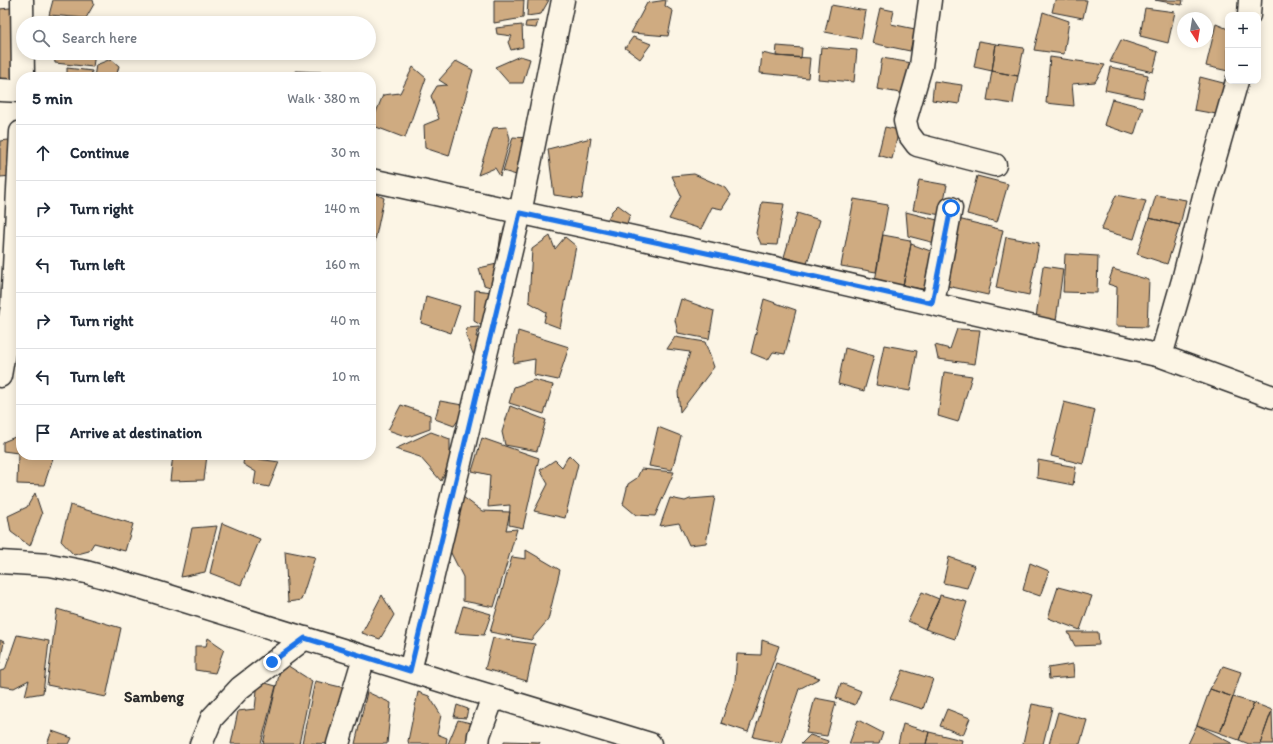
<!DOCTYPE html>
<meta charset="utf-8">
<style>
body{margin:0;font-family:Itim,sans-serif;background:#f2f2f3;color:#1f2937}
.controls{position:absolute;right:12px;top:12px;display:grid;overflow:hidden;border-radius:8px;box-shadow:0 2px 10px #0003}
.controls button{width:36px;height:36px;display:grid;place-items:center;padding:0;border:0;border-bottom:1px solid #e0e1e3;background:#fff;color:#1f2937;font:20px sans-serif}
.compass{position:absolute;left:1177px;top:12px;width:36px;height:36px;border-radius:50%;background:#fff;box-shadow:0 2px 10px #0003;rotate:168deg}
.stop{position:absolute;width:12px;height:12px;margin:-9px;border:3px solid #1a73e8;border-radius:50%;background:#fff}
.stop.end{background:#1a73e8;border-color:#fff;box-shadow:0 1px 4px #0008}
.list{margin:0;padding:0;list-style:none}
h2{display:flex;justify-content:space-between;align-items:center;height:52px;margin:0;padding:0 16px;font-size:17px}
h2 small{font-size:13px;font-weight:400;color:#747a83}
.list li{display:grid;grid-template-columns:26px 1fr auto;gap:12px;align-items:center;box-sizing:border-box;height:56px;padding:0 16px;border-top:1px solid #e0e1e3}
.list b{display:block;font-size:15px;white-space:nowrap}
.list em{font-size:13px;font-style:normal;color:#747a83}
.icon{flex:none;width:22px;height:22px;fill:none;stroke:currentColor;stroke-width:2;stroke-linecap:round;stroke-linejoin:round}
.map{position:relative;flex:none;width:1273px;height:744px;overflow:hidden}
.search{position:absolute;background:#fff;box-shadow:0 2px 10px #0003;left:16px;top:16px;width:360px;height:44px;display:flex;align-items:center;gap:10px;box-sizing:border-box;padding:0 14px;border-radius:22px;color:#747a83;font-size:15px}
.panel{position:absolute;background:#fff;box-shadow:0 2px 10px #0003;left:16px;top:72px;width:360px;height:388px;border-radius:16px}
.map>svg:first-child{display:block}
.building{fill:#cfab81;stroke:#2b2b2b}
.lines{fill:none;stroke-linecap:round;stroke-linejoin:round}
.minor-casing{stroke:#2b2b2b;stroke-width:25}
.minor{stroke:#fcf5e5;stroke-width:22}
.route{stroke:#1a73e8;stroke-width:5}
.labels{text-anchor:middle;stroke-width:3.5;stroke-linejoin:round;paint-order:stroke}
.quarter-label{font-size:15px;font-weight:bold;fill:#2b2b2b;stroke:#fcf5e5}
</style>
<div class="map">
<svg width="1273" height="744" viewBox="0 0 1273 744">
<rect width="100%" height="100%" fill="#fcf5e5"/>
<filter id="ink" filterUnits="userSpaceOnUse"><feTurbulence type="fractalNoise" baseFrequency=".025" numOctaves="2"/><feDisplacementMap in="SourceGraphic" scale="8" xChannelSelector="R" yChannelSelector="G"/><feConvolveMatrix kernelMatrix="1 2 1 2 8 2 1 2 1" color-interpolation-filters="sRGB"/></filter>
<g filter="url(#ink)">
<path class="building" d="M 53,0 L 93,0 L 94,4 L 86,18 L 49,15 Z
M 494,0 L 524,0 L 523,18 L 494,23 Z
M 528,0 L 549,0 L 541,14 L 527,16 Z
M 666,0 L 665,6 L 673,11 L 668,36 L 631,33 L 647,3 Z
M 1055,0 L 1087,0 L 1083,18 L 1052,12 Z
M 1155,0 L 1183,0 L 1182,5 Z
M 831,5 L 866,11 L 861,39 L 825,32 Z
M 19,7 L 17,86 L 0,84 L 0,9 Z
M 880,8 L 894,11 L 891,24 L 915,29 L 910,51 L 872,43 Z
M 1145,8 L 1175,12 L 1168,43 L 1140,36 Z
M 1043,12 L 1069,21 L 1064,54 L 1034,50 Z
M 67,19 L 68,23 L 47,23 L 47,22 Z
M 538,21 L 536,28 L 525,27 L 526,22 Z
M 1216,24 L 1228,29 L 1228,71 L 1206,66 Z
M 522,25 L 523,47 L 511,50 L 508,42 L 512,36 L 497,34 L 496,28 Z
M 633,37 L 651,44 L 640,59 L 625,48 Z
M 1121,40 L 1158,52 L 1153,72 L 1110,62 Z
M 979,41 L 996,44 L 992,71 L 974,67 Z
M 996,44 L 1024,48 L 1018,76 L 992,71 Z
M 777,46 L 802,48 L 801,58 L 776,56 Z
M 821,47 L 857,50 L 854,82 L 818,79 Z
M 54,53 L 95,53 L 93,67 L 55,63 Z
M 762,53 L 776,56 L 810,58 L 808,78 L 760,73 Z
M 520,56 L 530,59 L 523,83 L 509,83 L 495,67 Z
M 1050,57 L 1105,65 L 1095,82 L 1072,84 L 1074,106 L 1046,103 Z
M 882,58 L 912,63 L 906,94 L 877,89 Z
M 111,59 L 119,66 L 116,77 L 94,77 L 96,65 Z
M 456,61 L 473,70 L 449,156 L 425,148 L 424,125 L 439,119 L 431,96 L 437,86 L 447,85 L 439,80 Z
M 413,67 L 426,78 L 405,138 L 371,125 L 383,95 L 400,93 Z
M 1110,67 L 1148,75 L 1143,98 L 1105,90 Z
M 67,68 L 92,71 L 91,77 L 62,77 L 67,75 Z
M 296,71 L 323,72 L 322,77 L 294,77 Z
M 992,71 L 1018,76 L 1013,104 L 987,100 Z
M 1200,77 L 1231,85 L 1222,115 L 1194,110 Z
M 934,81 L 962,85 L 959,104 L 932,100 Z
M 1112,99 L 1143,107 L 1134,135 L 1104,125 Z
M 507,127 L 510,139 L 500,176 L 495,168 L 478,175 L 493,128 Z
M 885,127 L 899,130 L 892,159 L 878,155 Z
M 513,137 L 528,138 L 523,177 L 503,171 Z
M 591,138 L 582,199 L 554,195 L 548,149 Z
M 17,139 L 13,176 L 0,177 L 0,141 Z
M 694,174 L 726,188 L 731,195 L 722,209 L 712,207 L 701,229 L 669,219 L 681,196 L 672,176 Z
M 977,176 L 1008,184 L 997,222 L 967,214 Z
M 919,180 L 947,185 L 941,215 L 913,210 Z
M 376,194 L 384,198 L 373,250 L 371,250 L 371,199 Z
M 1116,195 L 1146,201 L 1134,239 L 1101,230 Z
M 1156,195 L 1186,200 L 1180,225 L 1149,218 Z
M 854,199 L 888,205 L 876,272 L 841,266 Z
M 762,202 L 784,204 L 777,245 L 761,244 L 756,233 Z
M 618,205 L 630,214 L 625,230 L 603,228 L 612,211 Z
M 906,212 L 945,222 L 939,244 L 908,236 Z
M 797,213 L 820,220 L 807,264 L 784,257 Z
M 1149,218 L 1180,225 L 1167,264 L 1137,254 Z
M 958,219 L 1003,230 L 988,295 L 943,285 Z
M 501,233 L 509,238 L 496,289 L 484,285 L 479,268 L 497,264 Z
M 883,235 L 910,240 L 911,244 L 903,286 L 875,281 Z
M 550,236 L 555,249 L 565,237 L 576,246 L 560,328 L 544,322 L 546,312 L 529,302 L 532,249 Z
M 1006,237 L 1039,243 L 1029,295 L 996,288 Z
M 911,244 L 936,253 L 928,290 L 903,286 Z
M 1065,254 L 1098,256 L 1097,293 L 1063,292 Z
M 1043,266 L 1063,269 L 1056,321 L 1036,318 Z
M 1113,269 L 1149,280 L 1147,327 L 1116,326 L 1117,287 L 1108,284 Z
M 475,290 L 501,293 L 484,327 L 474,321 Z
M 426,296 L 460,306 L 451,333 L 421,323 Z
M 681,299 L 714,311 L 709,339 L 678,333 L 675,320 Z
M 764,299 L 796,310 L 785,354 L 773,352 L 768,360 L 751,353 Z
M 479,327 L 476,337 L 487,337 L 483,356 L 474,356 L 466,336 L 467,328 Z
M 957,329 L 980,330 L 975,364 L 938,359 L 935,345 L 950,349 Z
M 518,331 L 569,347 L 558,380 L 534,375 L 535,359 L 513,363 Z
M 675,337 L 705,342 L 714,367 L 680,412 L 678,392 L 690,352 L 667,349 Z
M 884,345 L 917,351 L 910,391 L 876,385 Z
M 845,348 L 874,356 L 864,391 L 838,384 Z
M 944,372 L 972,376 L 958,422 L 938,416 Z
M 534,380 L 553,385 L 544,414 L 509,403 L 514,387 Z
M 440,401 L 468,406 L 454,426 L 435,419 Z
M 1064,402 L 1095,410 L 1083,464 L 1051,456 Z
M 401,405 L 430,415 L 430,429 L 408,437 L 388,430 Z
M 510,406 L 546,420 L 537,451 L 505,445 L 502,432 Z
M 658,427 L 681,436 L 672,470 L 649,466 Z
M 21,430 L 21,455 L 54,455 L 44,485 L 17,484 L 18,453 L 3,451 L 3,442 L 15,437 Z
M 431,432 L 450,439 L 450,462 L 441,481 L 420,457 L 395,449 Z
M 482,438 L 539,458 L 523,528 L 509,525 L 510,505 L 488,507 L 490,475 L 472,471 Z
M 173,455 L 207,455 L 204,480 L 170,481 Z
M 569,455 L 578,464 L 565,518 L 534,511 L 548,484 L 540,470 L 555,460 L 562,467 Z
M 244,457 L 279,462 L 269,487 L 254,484 L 256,472 L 243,464 Z
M 1038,460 L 1076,467 L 1073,485 L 1037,478 Z
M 641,469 L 674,472 L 655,516 L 636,515 L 623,504 L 628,484 L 637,478 Z
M 35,493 L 42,514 L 30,546 L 11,532 L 8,516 L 27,507 Z
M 463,497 L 482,511 L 510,512 L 506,530 L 517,529 L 494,607 L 463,601 L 463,577 L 446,543 Z
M 715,497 L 706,543 L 689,545 L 679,523 L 660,526 L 670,498 L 685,501 L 690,499 Z
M 70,505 L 133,524 L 125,551 L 94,543 L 89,551 L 74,555 L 61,541 Z
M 222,523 L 260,539 L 241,585 L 210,573 Z
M 217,526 L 205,572 L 181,577 L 192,528 Z
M 526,550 L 560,570 L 548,620 L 531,640 L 490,632 L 512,557 L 526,559 Z
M 285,551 L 315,557 L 301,600 L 288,602 Z
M 949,557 L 975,566 L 967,588 L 943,583 Z
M 1030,563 L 1049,571 L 1040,596 L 1023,590 Z
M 1058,587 L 1092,596 L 1080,630 L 1048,618 Z
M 922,592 L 939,599 L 925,629 L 908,621 Z
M 382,595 L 394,615 L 380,639 L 362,633 Z
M 940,595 L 967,602 L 955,639 L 925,629 L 939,599 Z
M 463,606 L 491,614 L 484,635 L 455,633 Z
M 57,609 L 121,628 L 106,697 L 47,685 Z
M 1068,632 L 1098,632 L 1099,645 L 1075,646 Z
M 17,635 L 49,641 L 43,693 L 25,696 L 29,680 L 14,688 L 0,686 L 0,671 L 5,670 Z
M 208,638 L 224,649 L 215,673 L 195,670 L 195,646 L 206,646 Z
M 493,638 L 535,644 L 527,681 L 485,669 Z
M 0,640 L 4,642 L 0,663 Z
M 762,640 L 779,646 L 748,732 L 721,723 L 735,681 L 737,654 L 761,655 Z
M 282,662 L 312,681 L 299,744 L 263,744 Z
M 776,663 L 820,678 L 799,689 L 781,743 L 753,737 Z
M 1073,664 L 1074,677 L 1049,679 L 1048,668 Z
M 1223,666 L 1241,672 L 1233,697 L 1210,689 Z
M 903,670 L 933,679 L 923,709 L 890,699 Z
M 258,681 L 276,686 L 261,744 L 231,744 L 238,711 L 255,709 Z
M 315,681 L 349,689 L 333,744 L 302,743 Z
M 841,683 L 861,691 L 855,705 L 836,698 Z
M 1210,689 L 1233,697 L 1220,733 L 1197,725 Z
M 367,692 L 391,703 L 387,744 L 355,744 Z
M 418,692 L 429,696 L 441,715 L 437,734 L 447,738 L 446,744 L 409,744 L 408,741 Z
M 1233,697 L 1254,703 L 1239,740 L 1220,733 Z
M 815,698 L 836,702 L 827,736 L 806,733 Z
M 1254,703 L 1272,710 L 1260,744 L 1249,744 L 1239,740 Z
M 1032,704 L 1052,708 L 1043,744 L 1023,744 Z
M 457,705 L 468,709 L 466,718 L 454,717 Z
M 947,709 L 970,718 L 963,735 L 940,726 Z
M 1272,710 L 1273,744 L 1260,744 Z
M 1058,712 L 1087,720 L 1080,744 L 1049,744 Z
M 458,720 L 479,725 L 474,744 L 448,744 Z
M 858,720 L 883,733 L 879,744 L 849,744 Z
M 903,724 L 929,732 L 926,744 L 898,744 Z
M 1197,725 L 1233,744 L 1188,744 Z
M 52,731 L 72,738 L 69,744 L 47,744 Z
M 929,732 L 962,740 L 961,744 L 926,744 Z
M 810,735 L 828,741 L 827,744 L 801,744 Z
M 504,741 L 540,742 L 539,744 L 504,744 Z"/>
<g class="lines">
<defs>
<path id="minor" d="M 22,0 L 23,77
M 930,0 L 921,66 L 905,121 L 908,133 L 917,145 L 995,165
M 1249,15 L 1250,0
M 0,90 L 21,91
M 371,180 L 753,263 L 1161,356 L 1273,397
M 933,303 L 951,208
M 1161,356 L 1183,280 L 1204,196 L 1237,81
M 0,376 L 12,306 L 21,132
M 0,562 L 50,565 L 86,572 L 143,588 L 471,690 L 650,744
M 410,671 L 520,213 L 563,0
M 201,744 L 212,718 L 240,688 L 305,638
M 338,744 L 364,657
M 478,744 L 479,735 L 493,697"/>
</defs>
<use href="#minor" class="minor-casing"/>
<use href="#minor" class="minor"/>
</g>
</g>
<g class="lines" filter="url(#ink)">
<path class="route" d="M 272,662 L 305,638 L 410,671 L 520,213 L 753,263 L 932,303 L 951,208"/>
</g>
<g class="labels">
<g class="quarter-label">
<text x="154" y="702">Sambeng</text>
</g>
</g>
</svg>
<div class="controls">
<button>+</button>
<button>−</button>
</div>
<svg class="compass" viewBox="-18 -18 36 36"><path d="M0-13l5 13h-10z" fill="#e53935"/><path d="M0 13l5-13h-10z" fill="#747a83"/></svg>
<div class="stop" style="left:951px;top:208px"></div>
<div class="stop end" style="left:272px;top:662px"></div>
<div class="search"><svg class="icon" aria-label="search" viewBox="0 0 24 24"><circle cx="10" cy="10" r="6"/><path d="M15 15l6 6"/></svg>Search here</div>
<section class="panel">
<h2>5 min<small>Walk · 380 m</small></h2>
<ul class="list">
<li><svg class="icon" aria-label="ahead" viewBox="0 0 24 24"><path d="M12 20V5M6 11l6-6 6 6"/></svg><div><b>Continue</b></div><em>30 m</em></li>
<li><svg class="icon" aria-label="right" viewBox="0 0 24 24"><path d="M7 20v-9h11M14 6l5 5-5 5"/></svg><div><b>Turn right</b></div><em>140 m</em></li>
<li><svg class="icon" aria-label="left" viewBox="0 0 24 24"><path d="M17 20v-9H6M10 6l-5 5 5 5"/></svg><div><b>Turn left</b></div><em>160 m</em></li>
<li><svg class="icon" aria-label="right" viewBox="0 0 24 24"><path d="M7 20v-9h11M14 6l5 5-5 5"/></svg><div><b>Turn right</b></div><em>40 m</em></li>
<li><svg class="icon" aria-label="left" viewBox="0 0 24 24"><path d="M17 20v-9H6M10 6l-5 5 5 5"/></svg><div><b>Turn left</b></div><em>10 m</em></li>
<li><svg class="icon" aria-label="arrive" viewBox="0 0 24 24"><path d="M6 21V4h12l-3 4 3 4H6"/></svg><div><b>Arrive at destination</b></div></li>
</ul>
</section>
</div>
